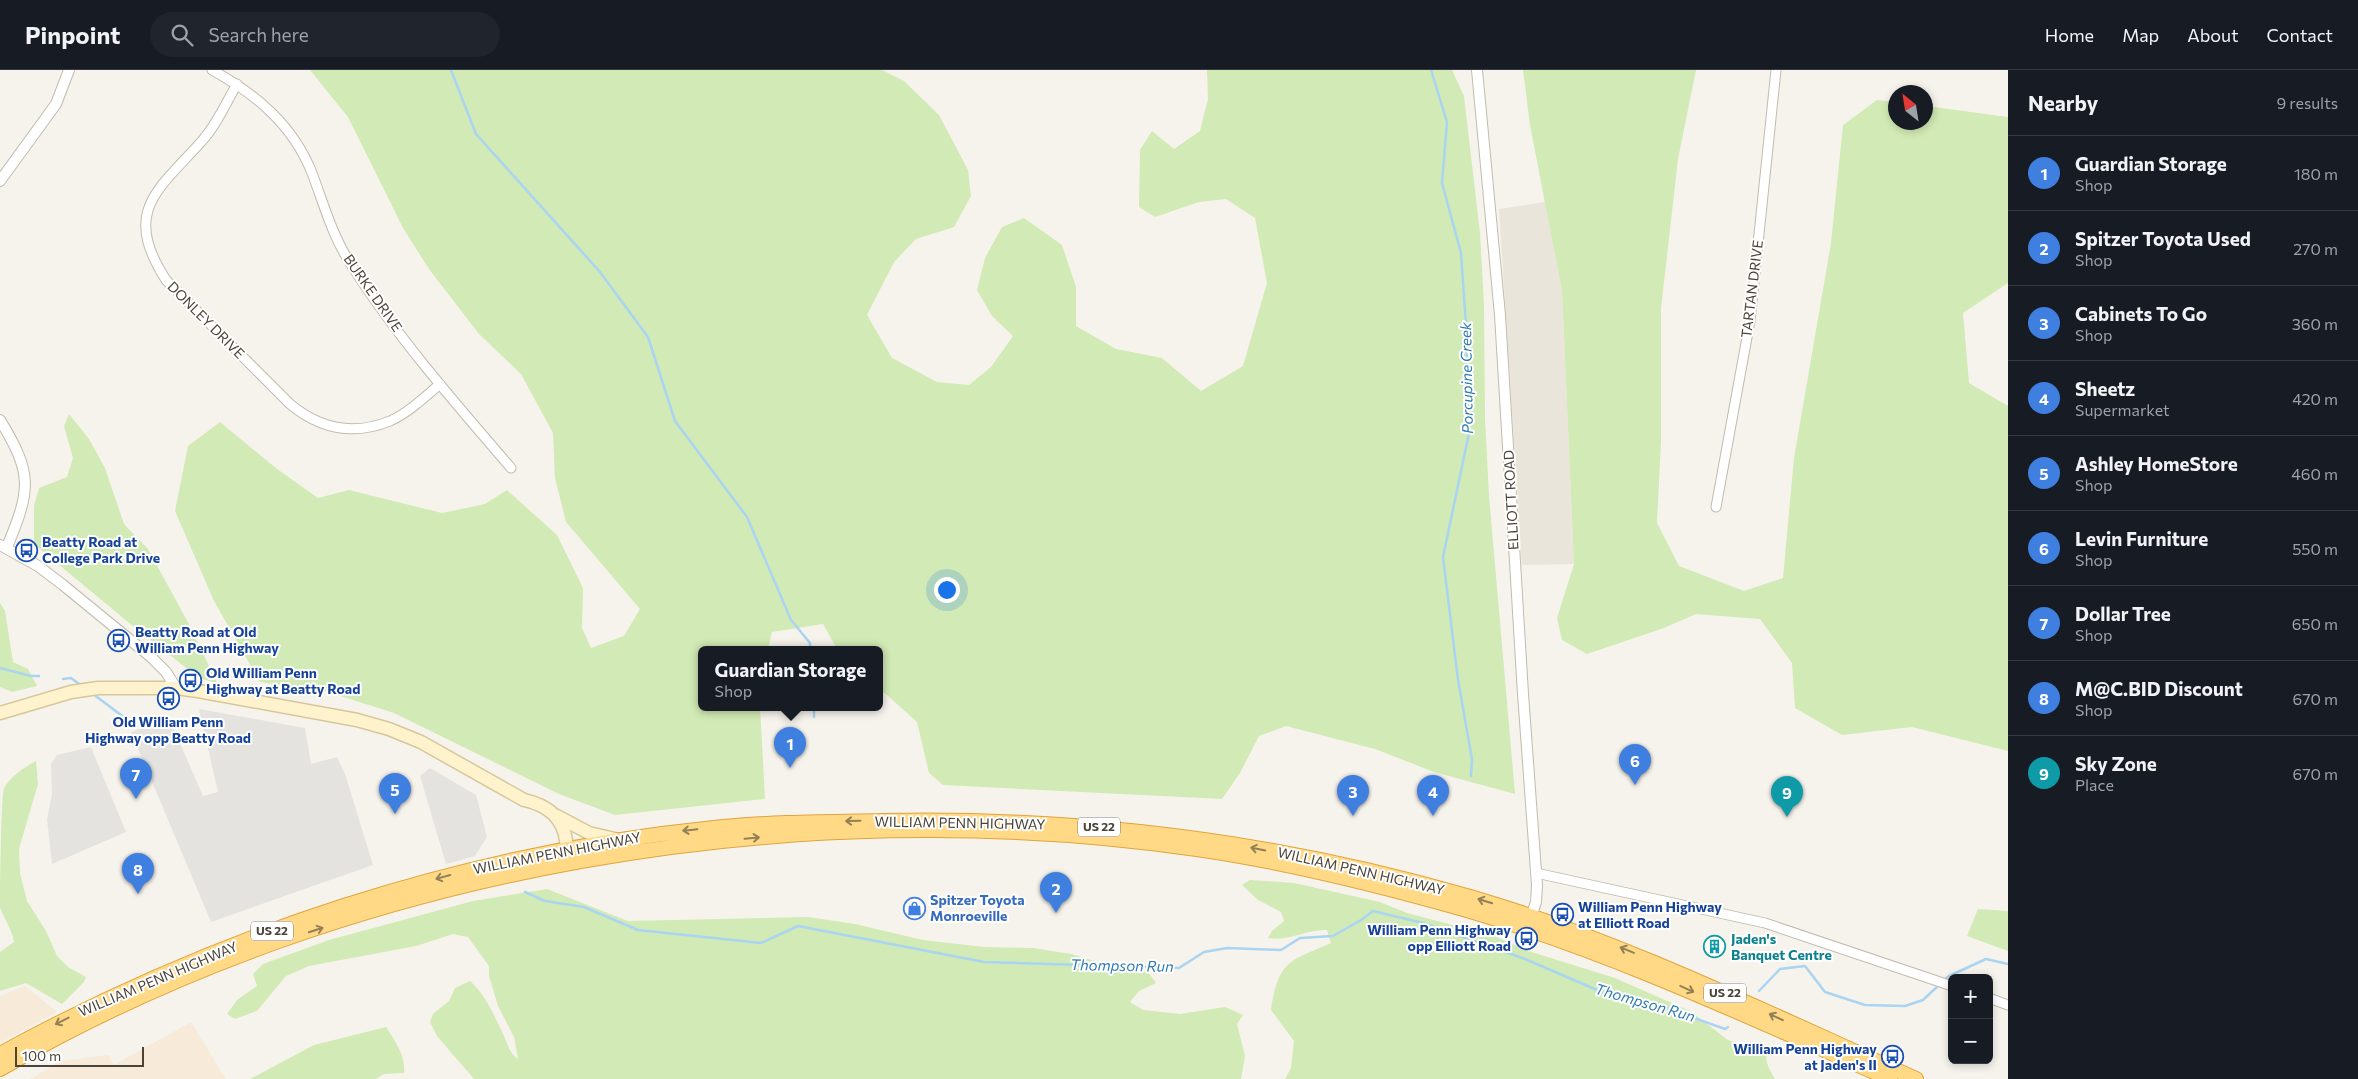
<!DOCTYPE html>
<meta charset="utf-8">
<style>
body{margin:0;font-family:Commissioner,sans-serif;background:#20242c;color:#f1f3f6}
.controls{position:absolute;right:15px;bottom:15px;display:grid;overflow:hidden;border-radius:8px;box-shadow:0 2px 8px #0003}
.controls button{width:45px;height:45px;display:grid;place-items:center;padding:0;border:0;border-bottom:1px solid #363941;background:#171b24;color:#f1f3f6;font:25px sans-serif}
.compass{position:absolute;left:1888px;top:15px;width:45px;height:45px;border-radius:50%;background:#171b24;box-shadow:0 2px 8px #0003;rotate:330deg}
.scale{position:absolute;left:15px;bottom:12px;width:129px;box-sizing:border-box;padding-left:5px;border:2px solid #4b4439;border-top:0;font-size:14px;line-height:18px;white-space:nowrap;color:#4b4439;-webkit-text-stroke:4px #fff;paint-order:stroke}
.you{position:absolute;left:946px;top:519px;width:18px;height:18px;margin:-12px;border:4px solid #fff;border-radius:50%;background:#1a73e8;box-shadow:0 0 0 8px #1a73e833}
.badge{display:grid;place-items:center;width:32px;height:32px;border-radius:50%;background:#fc3f1d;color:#fff;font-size:16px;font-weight:700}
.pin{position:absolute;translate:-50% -41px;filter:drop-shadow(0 1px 2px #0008)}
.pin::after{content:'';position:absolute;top:26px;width:18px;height:15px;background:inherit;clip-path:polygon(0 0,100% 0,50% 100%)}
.popup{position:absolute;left:698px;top:576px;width:185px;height:65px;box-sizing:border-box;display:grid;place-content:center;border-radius:8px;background:#171b24;filter:drop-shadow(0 1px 4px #0005);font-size:16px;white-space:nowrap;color:#9ea1a6}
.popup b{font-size:19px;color:#f1f3f6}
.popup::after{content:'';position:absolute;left:50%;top:100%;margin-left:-10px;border:10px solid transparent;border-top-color:#171b24}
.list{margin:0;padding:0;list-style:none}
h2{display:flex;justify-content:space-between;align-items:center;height:65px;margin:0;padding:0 20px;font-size:21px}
h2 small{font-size:16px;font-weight:400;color:#9ea1a6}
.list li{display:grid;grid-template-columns:32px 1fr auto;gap:15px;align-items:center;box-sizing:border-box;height:75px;padding:0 20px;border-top:1px solid #363941}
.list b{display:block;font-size:19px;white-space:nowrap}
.list p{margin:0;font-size:16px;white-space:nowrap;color:#9ea1a6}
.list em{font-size:16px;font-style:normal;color:#9ea1a6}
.icon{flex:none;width:28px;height:28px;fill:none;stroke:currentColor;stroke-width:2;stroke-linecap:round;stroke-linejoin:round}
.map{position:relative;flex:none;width:2008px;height:1009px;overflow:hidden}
header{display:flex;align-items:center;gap:30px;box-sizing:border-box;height:70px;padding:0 25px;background:#171b24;border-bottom:1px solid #363941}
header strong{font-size:24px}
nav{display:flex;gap:28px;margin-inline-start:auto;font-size:18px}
.search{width:350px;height:45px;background:#20242c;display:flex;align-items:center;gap:12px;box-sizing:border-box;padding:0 18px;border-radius:28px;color:#9ea1a6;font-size:19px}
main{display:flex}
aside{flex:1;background:#171b24}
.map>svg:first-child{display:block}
.residential{fill:#eae5da}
.commercial{fill:#f7ead8}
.green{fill:#d2eab5}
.parking{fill:#e5e3e0}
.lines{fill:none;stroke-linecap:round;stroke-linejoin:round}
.stream{stroke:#a9d4f2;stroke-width:2.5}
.minor-casing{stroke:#c2bbae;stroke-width:11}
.tertiary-casing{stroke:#c2bbae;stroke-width:12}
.secondary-casing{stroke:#d6c79b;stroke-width:15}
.trunk-casing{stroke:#e0a43c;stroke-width:16}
.minor{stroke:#fff;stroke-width:9}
.tertiary{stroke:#fff;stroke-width:10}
.secondary{stroke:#fff3cd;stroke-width:12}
.trunk{stroke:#ffd985;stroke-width:14}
.oneway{stroke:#938057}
.labels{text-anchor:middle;stroke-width:4;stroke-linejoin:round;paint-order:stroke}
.shield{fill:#fff;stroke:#817c74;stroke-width:1}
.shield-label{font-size:12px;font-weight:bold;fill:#4b4439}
.street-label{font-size:14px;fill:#4b4439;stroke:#fff}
.transit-label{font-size:14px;font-weight:bold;fill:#164399;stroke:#fff;text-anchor:start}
.shop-label{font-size:14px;font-weight:bold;fill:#366cbe;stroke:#fff;text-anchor:start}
.culture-label{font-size:14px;font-weight:bold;fill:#0d838f;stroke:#fff;text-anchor:start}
.water-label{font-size:15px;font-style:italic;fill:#2e7ab2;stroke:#fff}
</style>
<header>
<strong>Pinpoint</strong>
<div class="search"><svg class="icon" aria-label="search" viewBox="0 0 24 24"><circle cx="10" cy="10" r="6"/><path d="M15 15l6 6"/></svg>Search here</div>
<nav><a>Home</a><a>Map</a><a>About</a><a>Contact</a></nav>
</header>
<main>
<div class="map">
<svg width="2008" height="1009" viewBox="0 0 2008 1009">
<rect width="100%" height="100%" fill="#f6f3ec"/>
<path class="residential" d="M 1545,132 L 1562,221 L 1574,494 L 1522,495 L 1499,139 Z"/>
<path class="commercial" d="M 25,916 L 57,942 L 0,973 L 0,926 Z
M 191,952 L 226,1009 L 30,1009 L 61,991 L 108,985 L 114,995 Z"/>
<path class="green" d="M 310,0 L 882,0 L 904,11 L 939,45 L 968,100 L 971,126 L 954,157 L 916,169 L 894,192 L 867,245 L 892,288 L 937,312 L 969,315 L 991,297 L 1013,266 L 992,246 L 977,220 L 985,188 L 1002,157 L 1024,148 L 1062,175 L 1076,217 L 1076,256 L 1116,279 L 1162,288 L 1201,321 L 1243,296 L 1267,213 L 1255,148 L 1226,129 L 1199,132 L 1155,147 L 1139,137 L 1140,80 L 1152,61 L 1174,79 L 1200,61 L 1208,29 L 1207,0 L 1452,0 L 1464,26 L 1480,163 L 1484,235 L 1485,349 L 1489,426 L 1515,724 L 1434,702 L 1375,679 L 1286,656 L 1259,666 L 1240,703 L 1222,729 L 943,715 L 929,703 L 917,652 L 887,625 L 879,620 L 879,579 L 837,579 L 823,554 L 772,562 L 768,579 L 701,579 L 701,637 L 760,637 L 765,729 L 615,745 L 559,724 L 394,643 L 328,622 L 260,612 L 214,531 L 175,441 L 188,376 L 220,352 L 277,399 L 318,428 L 349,420 L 442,443 L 485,434 L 507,420 L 557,465 L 583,518 L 582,558 L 591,578 L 624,566 L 640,539 L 566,452 L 555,408 L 553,363 L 521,304 L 479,264 L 429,199 L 403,158 L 348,47 Z
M 1523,0 L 1696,0 L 1678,89 L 1661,239 L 1661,372 L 1657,453 L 1679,496 L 1744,521 L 1783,508 L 1794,388 L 1831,173 L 1843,55 L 1877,30 L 1895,32 L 1896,52 L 1926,52 L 1926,36 L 2008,47 L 2008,213 L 1963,243 L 1969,313 L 2008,336 L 2008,681 L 1912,657 L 1842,665 L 1795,638 L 1792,593 L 1760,549 L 1696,544 L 1664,558 L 1587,584 L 1562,570 L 1557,548 L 1574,494 L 1562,221 L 1530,55 Z
M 69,344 L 89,369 L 105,398 L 124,454 L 148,479 L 190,556 L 217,613 L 199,608 L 128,552 L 34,474 L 34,436 L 39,418 L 67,407 L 73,388 L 64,356 Z
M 0,533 L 5,541 L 13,592 L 28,599 L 37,616 L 12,622 L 0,617 Z
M 36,691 L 38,714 L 19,779 L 20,803 L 27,831 L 46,861 L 57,886 L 68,897 L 86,907 L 84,912 L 62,934 L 26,913 L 0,921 L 0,882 L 14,872 C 12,859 4,849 0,837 C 0,829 1,724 4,718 C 11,706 25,697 36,691 Z
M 1250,810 L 1294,813 L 1380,832 L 1407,843 L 1494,866 L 1528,881 L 1615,908 L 1690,941 L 1728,970 L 1745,976 L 1756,974 L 1770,975 C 1762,988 1768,997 1775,1009 L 1285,1009 L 1291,998 L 1294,971 L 1271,940 C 1279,890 1288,892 1331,873 L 1327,860 C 1307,859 1287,872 1268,868 L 1272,861 L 1284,851 L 1281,842 L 1258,830 L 1242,815 Z
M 547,819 L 628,851 L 808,847 L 855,854 L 923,870 L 984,877 L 1033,878 L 1071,884 L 1118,898 L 1148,902 L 1156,913 L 1139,921 L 1130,932 L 1143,940 L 1180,944 L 1225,937 L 1243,945 L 1237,954 L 1245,986 L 1241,1009 L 474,1009 L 437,966 L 430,952 L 433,944 L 449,931 L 455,918 L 470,911 C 485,924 494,945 503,964 C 508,974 509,983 518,989 L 514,967 L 498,936 L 489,906 L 489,896 L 468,867 L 453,864 L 416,876 L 309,896 L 286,906 L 257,941 L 235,949 L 227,944 L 237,930 L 257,916 L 253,904 L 263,894 L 329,870 L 473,831 Z
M 1978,839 L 2008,841 L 2008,881 L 1967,866 Z
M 386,957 C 395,971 406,986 404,1003 L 384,1004 L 376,1009 L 250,1009 L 314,975 Z"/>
<path class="parking" d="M 199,639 L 305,658 L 311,694 L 337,687 L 345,704 L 373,795 L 211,852 L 131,662 L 169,648 L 203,726 L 218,722 Z
M 91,677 L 126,762 L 52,794 L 47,749 L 52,725 L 51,694 L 57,685 Z
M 430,698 L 476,725 L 487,767 L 475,786 L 446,794 L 420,706 Z"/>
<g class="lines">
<path class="stream" d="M 451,0 L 476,64 L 600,202 L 648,267 L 675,351 L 747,447 L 791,550 L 810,573 L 810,579
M 1431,0 L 1447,52 L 1442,113 L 1461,183 L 1466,256 L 1469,363 L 1443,487 L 1458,610 L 1472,689 L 1471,706
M 0,598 L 31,606 L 39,606
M 63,609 L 71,608 L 82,616
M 93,624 L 125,648
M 814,637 L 814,647
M 525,822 L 545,831 L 584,837 L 638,860 L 761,873 L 798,856 L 984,892 L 1179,898 L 1204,882 L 1227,878 L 1281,880 L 1300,868 L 1333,866 L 1361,850 L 1373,841 L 1423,853 L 1525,889 L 1611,926 L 1655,934 L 1725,959 L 1728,957
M 1944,910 L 1949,906 L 1986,889 L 2008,894
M 1759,921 L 1780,899 L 1805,896 L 1825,922 L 1865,935 L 1905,936 L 1923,930 L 1940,914"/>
<defs>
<path id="minor" d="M 212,0 C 256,24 293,55 312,103 C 324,135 333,168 352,196 C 398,268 456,334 511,398
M 237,14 C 226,33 216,56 201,72 C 157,121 122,141 166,210 L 290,334 C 320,359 353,366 390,351 C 408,343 425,327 440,314
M 1716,437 L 1750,251 L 1776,0
M 1536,803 L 1765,853 L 1952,916
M 1989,928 L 2008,935"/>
<path id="tertiary" d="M 1477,0 L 1500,245 L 1523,624 L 1537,815 L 1536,832 L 1529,853
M 0,111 L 56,34 L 69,0
M 0,350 C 33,404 31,419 7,477
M 0,475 L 38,496 L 63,515 L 151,587 L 166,602 L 176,618"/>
<path id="secondary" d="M 0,643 L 71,622 L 98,618 L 176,618 L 198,621 L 357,650 L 389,659 L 421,672 L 524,730 C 556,737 570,757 566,790
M 557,746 L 589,763 L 619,770"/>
<path id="trunk" d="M 0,984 C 220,864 464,783 714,758 C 770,752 828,752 884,751 C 1082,747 1280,772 1470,827 C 1625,872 1769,944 1916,1009
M 0,999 C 351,796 798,721 1197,779 C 1288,792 1379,815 1467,840 C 1614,883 1751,948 1890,1009"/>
</defs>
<use href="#minor" class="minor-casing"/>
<use href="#tertiary" class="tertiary-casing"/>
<use href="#secondary" class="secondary-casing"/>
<use href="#trunk" class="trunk-casing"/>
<use href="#minor" class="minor"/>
<use href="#tertiary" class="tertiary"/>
<use href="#secondary" class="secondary"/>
<use href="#trunk" class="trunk"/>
</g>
<defs><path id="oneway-shaft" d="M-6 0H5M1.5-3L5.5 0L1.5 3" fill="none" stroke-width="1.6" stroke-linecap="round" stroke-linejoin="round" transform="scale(1.25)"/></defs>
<g class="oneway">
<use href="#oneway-shaft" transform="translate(853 751) rotate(179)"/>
<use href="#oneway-shaft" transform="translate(690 760) rotate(174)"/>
<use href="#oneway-shaft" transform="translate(752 768) rotate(-5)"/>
<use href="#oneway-shaft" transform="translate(1258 779) rotate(-169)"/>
<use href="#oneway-shaft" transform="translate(443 807) rotate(165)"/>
<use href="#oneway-shaft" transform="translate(1485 831) rotate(-163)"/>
<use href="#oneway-shaft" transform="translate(316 860) rotate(-18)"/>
<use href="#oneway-shaft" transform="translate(1627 880) rotate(-158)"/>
<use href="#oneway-shaft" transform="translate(1687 919) rotate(24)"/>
<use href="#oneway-shaft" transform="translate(1776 947) rotate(-155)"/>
<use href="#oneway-shaft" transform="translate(62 951) rotate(153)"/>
</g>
<defs>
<symbol id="bus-ring" viewBox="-11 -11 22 22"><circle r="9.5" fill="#fff" stroke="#1a4fb4" stroke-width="1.5"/><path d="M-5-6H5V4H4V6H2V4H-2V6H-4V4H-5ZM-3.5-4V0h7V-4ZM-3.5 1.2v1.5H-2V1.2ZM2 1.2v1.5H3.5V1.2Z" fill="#1a4fb4"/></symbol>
<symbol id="shop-ring" viewBox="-11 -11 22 22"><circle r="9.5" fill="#fff" stroke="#3f7fe0" stroke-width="1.5"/><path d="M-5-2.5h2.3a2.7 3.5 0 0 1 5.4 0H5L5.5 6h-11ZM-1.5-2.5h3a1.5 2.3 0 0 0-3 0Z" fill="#3f7fe0"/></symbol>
<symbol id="building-ring" viewBox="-11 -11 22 22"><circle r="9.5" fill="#fff" stroke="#0f9aa8" stroke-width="1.5"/><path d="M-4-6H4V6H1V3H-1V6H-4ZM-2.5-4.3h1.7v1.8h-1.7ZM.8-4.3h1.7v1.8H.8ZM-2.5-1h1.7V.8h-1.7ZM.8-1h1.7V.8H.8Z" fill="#0f9aa8"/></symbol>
</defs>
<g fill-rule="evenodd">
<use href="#bus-ring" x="14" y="468" width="25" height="25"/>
<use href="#bus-ring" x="106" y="558" width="25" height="25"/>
<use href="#bus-ring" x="178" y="598" width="25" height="25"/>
<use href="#bus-ring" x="156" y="616" width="25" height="25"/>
<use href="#shop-ring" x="902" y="826" width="25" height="25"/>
<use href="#bus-ring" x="1550" y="832" width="25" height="25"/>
<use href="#bus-ring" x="1514" y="856" width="25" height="25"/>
<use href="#building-ring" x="1702" y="864" width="25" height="25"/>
<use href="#bus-ring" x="1880" y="974" width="25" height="25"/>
</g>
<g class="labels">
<g class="shield">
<rect x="1078" y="747.5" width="42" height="19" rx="4"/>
<rect x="251" y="851.5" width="42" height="19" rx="4"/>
<rect x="1704" y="913.5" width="42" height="19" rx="4"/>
</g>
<g class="shield-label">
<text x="1099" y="761">US 22</text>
<text x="272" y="865">US 22</text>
<text x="1725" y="927">US 22</text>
</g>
<g class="street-label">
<text transform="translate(1752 219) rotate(-83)" y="5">TARTAN DRIVE</text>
<text transform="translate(373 223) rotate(55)" y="5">BURKE DRIVE</text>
<text transform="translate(206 250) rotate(45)" y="5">DONLEY DRIVE</text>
<text transform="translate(1511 430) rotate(-93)" y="5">ELLIOTT ROAD</text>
<text transform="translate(960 753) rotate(1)" y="5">WILLIAM PENN HIGHWAY</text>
<text transform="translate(557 783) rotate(-11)" y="5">WILLIAM PENN HIGHWAY</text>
<text transform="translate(1361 801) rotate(13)" y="5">WILLIAM PENN HIGHWAY</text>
<text transform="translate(158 909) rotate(-23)" y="5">WILLIAM PENN HIGHWAY</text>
</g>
<g class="transit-label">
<text x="42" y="477">Beatty Road at<tspan x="42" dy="16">College Park Drive</tspan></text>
<text x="135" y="567">Beatty Road at Old<tspan x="135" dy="16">William Penn Highway</tspan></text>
<text x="206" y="608">Old William Penn<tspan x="206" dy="16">Highway at Beatty Road</tspan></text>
<text x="168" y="657" text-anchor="middle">Old William Penn<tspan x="168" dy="16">Highway opp Beatty Road</tspan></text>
<text x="1578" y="842">William Penn Highway<tspan x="1578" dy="16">at Elliott Road</tspan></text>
<text x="1511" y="865" text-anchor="end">William Penn Highway<tspan x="1511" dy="16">opp Elliott Road</tspan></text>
<text x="1877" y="984" text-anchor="end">William Penn Highway<tspan x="1877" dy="16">at Jaden's II</tspan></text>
</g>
<g class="shop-label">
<text x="930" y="835">Spitzer Toyota<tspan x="930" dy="16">Monroeville</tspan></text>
</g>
<g class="culture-label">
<text x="1731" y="874">Jaden's<tspan x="1731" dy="16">Banquet Centre</tspan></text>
</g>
<g class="water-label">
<text transform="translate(1467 308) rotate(-91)" y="5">Porcupine Creek</text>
<text transform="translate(1122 896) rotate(1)" y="5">Thompson Run</text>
<text transform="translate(1645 933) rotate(16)" y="5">Thompson Run</text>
</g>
</g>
</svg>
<div class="controls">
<button>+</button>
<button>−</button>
</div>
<svg class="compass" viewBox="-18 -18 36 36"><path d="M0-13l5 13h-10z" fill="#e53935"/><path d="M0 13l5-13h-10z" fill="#9ea1a6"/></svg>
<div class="scale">100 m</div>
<div class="you"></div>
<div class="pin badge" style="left:790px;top:698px;background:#3f7fe0">1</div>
<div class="popup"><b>Guardian Storage</b>Shop</div>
<div class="pin badge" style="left:1056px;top:843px;background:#3f7fe0">2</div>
<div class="pin badge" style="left:1353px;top:746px;background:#3f7fe0">3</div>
<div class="pin badge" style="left:1433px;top:746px;background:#3f7fe0">4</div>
<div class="pin badge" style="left:395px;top:744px;background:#3f7fe0">5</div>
<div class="pin badge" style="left:1635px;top:715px;background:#3f7fe0">6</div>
<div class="pin badge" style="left:136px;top:729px;background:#3f7fe0">7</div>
<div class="pin badge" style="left:138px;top:824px;background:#3f7fe0">8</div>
<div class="pin badge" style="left:1787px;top:747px;background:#0f9aa8">9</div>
</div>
<aside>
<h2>Nearby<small>9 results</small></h2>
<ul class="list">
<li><span class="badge" style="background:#3f7fe0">1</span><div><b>Guardian Storage</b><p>Shop</p></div><em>180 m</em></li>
<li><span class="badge" style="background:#3f7fe0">2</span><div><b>Spitzer Toyota Used</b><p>Shop</p></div><em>270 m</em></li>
<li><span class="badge" style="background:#3f7fe0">3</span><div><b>Cabinets To Go</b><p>Shop</p></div><em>360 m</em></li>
<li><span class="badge" style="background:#3f7fe0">4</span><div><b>Sheetz</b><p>Supermarket</p></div><em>420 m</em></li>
<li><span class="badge" style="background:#3f7fe0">5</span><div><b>Ashley HomeStore</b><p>Shop</p></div><em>460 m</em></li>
<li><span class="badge" style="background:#3f7fe0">6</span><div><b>Levin Furniture</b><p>Shop</p></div><em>550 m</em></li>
<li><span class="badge" style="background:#3f7fe0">7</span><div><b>Dollar Tree</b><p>Shop</p></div><em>650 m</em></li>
<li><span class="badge" style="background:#3f7fe0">8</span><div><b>M@C.BID Discount</b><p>Shop</p></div><em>670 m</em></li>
<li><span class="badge" style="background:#0f9aa8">9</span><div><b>Sky Zone</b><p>Place</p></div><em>670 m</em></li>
</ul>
</aside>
</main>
